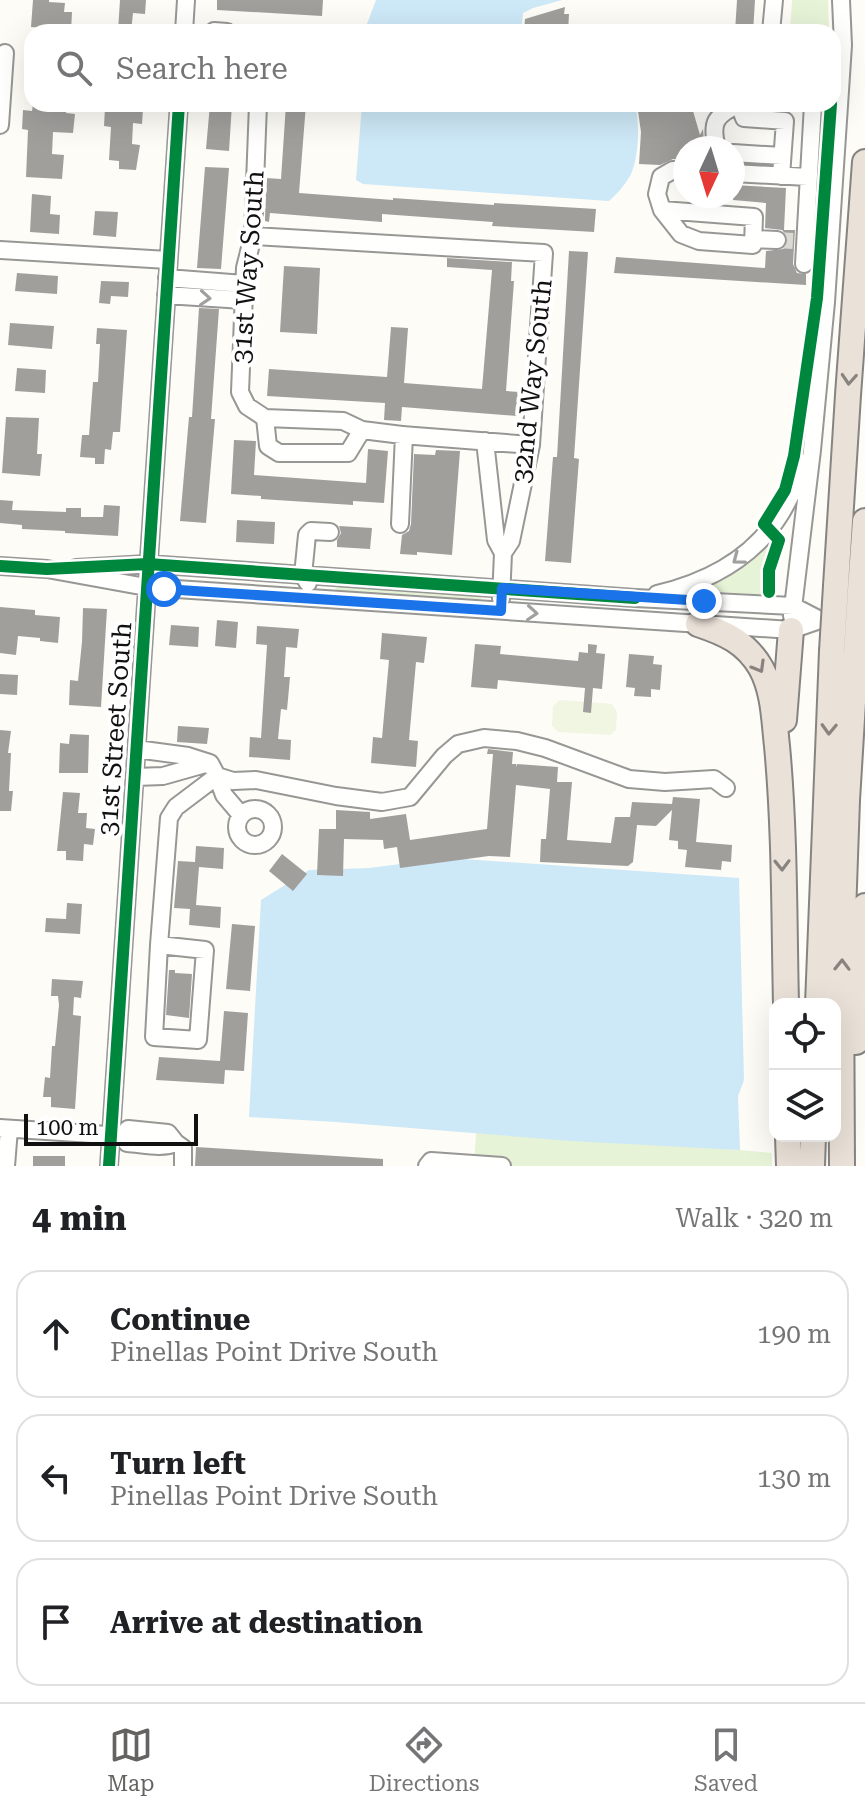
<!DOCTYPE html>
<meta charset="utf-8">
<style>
body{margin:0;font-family:"Roboto Serif",serif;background:#f2f2f2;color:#202124}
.controls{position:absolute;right:24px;bottom:24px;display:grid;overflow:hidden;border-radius:16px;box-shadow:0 8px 32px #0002}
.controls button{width:72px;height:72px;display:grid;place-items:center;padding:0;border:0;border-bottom:2px solid #e0e0e0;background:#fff;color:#202124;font:40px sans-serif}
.compass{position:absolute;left:673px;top:136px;width:72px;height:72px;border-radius:50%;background:#fff;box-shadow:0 8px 32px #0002;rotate:184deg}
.scale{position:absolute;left:24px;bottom:20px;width:174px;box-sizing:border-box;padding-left:8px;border:4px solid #111;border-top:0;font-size:22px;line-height:28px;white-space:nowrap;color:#111;-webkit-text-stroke:6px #fff;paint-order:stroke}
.stop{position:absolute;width:24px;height:24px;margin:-18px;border:6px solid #1a73e8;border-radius:50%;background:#fff}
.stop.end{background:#1a73e8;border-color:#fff;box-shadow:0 2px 8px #0008}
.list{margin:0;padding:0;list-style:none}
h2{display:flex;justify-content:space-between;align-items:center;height:104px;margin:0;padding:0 32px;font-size:34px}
h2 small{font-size:26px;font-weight:400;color:#757577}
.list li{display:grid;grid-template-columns:52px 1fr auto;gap:24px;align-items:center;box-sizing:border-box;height:128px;margin:0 16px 16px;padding:0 16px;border:2px solid #e0e0e0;border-radius:24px}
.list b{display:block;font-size:30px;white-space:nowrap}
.list p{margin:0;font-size:26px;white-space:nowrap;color:#757577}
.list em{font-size:26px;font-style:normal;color:#757577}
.icon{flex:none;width:44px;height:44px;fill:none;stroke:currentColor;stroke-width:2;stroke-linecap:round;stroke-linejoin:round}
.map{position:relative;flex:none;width:865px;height:1166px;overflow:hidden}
.search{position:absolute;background:#fff;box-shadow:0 8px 32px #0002;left:24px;right:24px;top:24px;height:88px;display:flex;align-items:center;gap:20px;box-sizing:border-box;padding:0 28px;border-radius:24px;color:#757577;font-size:30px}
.sheet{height:536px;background:#fff}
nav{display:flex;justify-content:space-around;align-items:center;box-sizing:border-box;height:112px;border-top:2px solid #e0e0e0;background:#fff;font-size:22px;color:#757577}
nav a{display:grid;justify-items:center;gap:4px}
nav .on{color:#646362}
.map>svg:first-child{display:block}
.green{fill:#e7f3d7}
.pitch{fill:#f0f6e1}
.water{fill:#cde8f7}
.building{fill:#a19f9c}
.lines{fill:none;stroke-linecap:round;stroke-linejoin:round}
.minor-tunnel{stroke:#dad9d4;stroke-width:16;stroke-dasharray:16 8;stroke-linecap:butt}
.minor-casing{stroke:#979795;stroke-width:20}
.highway-casing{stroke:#858482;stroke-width:28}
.minor{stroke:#fffffe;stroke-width:16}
.highway{stroke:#eae1d8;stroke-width:24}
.highway-bridge-casing{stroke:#858482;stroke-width:28;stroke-linecap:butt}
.highway-bridge{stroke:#eae1d8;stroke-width:24}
.cycleway-casing{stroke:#fff;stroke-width:17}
.cycleway{stroke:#00873e;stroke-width:12}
.oneway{stroke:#a0a09f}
.oneway2{stroke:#88837e}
.route{stroke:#1a73e8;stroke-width:10}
.labels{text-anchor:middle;stroke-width:8;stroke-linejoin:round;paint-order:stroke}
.street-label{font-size:26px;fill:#111;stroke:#fff}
</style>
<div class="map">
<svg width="865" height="1166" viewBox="0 0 865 1166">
<rect width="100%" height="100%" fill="#fdfcf7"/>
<path class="green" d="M 792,0 L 828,0 L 829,32 L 790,32 Z
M 773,538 L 776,541 L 766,569 L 766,595 L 702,591 L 702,590 C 730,577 752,561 773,538 Z
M 342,585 L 477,594 L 482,598 L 477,602 L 342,593 L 335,589 Z
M 476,1133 C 574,1141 673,1142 772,1153 L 772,1166 L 474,1166 Z"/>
<path class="pitch" d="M 560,700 L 612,704 L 617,712 L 616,730 L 610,735 L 559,732 L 552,726 L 553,706 Z"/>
<path class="water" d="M 376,0 L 562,0 L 533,8 L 523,13 L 521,32 L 367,32 L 367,24 Z
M 362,104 L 635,104 C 640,123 639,159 630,176 C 624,186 617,194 609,201 L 363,184 L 356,180 Z
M 448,858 L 739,878 L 744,1080 L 738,1096 L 740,1150 L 571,1141 L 336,1122 L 249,1117 L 261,900 L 309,870 L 369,868 Z"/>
<path class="building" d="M 33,0 L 49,0 L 49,2 L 65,3 L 64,12 L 72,12 L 71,32 L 55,32 L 55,29 L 31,27 Z
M 120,0 L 146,0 L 145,14 L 133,13 L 131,32 L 118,31 Z
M 217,0 L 323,0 L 322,16 L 217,10 Z
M 737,0 L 755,0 L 753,32 L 735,32 Z
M 565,7 L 564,14 L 569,14 L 568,32 L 524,32 L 525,19 Z
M 33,104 L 67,104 L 66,113 L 75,114 L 73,133 L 53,132 L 52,154 L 64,155 L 62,179 L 26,177 L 28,130 L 22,129 L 23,110 L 32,111 Z
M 210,104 L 232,104 L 229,151 L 206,149 Z
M 286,104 L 306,104 L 299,193 L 393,200 L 393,198 L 494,205 L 494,203 L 596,209 L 594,232 L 492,226 L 493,222 L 382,214 L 382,222 L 270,213 L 269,222 L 265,221 L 266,178 L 281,179 Z
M 637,104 L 691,104 L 700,135 L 703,129 L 704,141 L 703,142 L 704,148 L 685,148 L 685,160 L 673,159 L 660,165 L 639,164 L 641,132 Z
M 105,107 L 143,109 L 142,124 L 133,123 L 132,144 L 140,145 L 136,170 L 119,169 L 119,161 L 109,160 L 111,127 L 104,126 Z
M 205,167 L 229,168 L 221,269 L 197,268 Z
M 733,185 L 786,188 L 784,230 L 795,230 L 793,264 L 797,273 L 806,274 L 806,285 L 614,273 L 616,257 L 765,268 L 766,251 L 783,249 L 787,245 L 787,236 L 782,230 L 765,228 L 766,203 L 733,200 Z
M 32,194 L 51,196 L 50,214 L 60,215 L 59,234 L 30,232 Z
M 95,211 L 118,212 L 116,237 L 93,235 Z
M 569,251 L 588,252 L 574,458 L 579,459 L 571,563 L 545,561 L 553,457 L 557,457 Z
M 447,258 L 512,262 L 511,281 L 514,281 L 506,391 L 519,392 L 517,416 L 402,407 L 401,421 L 384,420 L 385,403 L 267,396 L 269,369 L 387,377 L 391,327 L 408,328 L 404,383 L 482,389 L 492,270 L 447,267 Z
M 284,266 L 320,268 L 317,334 L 280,332 Z
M 17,273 L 58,276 L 57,294 L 15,291 Z
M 101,281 L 129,282 L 128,297 L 111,296 L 110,304 L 99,303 Z
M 199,308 L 219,309 L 211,419 L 215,419 L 206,523 L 180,521 L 189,417 L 192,417 Z
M 10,323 L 54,326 L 52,349 L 8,345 Z
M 97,328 L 127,330 L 120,432 L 113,432 L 111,450 L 105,449 L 104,464 L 95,464 L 95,458 L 80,457 L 82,435 L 89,435 L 93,382 L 98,382 L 100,344 L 96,344 Z
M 17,368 L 46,370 L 45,393 L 15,391 Z
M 6,417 L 39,418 L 37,454 L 42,454 L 40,476 L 2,473 Z
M 234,440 L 256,441 L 254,475 L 366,483 L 368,449 L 388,451 L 384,503 L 353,501 L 353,505 L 261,499 L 261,496 L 231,494 Z
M 436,450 L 460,451 L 452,555 L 417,552 L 417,555 L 400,554 L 402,535 L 409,531 L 411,524 L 414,454 L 435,455 Z
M 0,500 L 13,501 L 12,510 L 66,512 L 66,508 L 81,508 L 81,517 L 103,517 L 104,505 L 120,506 L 118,536 L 65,533 L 65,531 L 22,529 L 22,525 L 0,523 Z
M 237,520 L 275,522 L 274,544 L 236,542 Z
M 339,526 L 372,528 L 370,549 L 337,547 L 337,540 L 341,533 Z
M 0,607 L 35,610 L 35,615 L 60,617 L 58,643 L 40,641 L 40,638 L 18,636 L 16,655 L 0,653 Z
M 83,608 L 107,609 L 101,707 L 69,705 L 70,680 L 78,681 L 82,642 Z
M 217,620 L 238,622 L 236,648 L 215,646 Z
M 171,625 L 199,627 L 198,647 L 169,645 Z
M 257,626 L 299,629 L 297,648 L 286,647 L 284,677 L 290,677 L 287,710 L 281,709 L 278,739 L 291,740 L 290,760 L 249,757 L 250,737 L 261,738 L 267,645 L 256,644 Z
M 382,633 L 427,637 L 424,663 L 416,662 L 409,740 L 418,741 L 416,767 L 371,763 L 373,737 L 382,738 L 389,660 L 380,659 Z
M 475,644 L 501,646 L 500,654 L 578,661 L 579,652 L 588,653 L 588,644 L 597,645 L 596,653 L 605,654 L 602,689 L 593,688 L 591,713 L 583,712 L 585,688 L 498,680 L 497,689 L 471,687 Z
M 629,654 L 654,656 L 653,664 L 662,665 L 660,690 L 651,689 L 651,697 L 634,696 L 635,688 L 626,687 Z
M 0,674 L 18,675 L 17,695 L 0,694 Z
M 178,726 L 209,728 L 207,744 L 177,742 Z
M 0,730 L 11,731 L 8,753 L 11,753 L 9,791 L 13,791 L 11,811 L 0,811 Z
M 70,734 L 89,735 L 88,773 L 59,773 L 60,743 L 69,744 Z
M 488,749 L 513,752 L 512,764 L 516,764 L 516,767 L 517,764 L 558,767 L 557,782 L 572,782 L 567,840 L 611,843 L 615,817 L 630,817 L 632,802 L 672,804 L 673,797 L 700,799 L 696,842 L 732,845 L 731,862 L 722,861 L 721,870 L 685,867 L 687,850 L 678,849 L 678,841 L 669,840 L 672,810 L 656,826 L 637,825 L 633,862 L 628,866 L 540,862 L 541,839 L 546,839 L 550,789 L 516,785 L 510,857 L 489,856 L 400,868 L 397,847 L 384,849 L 383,840 L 344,839 L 343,876 L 317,875 L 319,829 L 336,829 L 336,810 L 370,812 L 370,819 L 406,814 L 410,840 L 487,829 L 493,754 L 487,754 Z
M 63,792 L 80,793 L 78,813 L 87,813 L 86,828 L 95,829 L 93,845 L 84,844 L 83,861 L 66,860 L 66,851 L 57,851 Z
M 196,846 L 224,848 L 223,869 L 199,867 L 196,905 L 221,907 L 220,928 L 189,925 L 190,909 L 174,908 L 178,861 L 195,862 Z
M 282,854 L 307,874 L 293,891 L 269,871 Z
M 67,903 L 82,904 L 80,934 L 45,932 L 46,918 L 66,919 Z
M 232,924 L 255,926 L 250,991 L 226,989 Z
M 169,970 L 175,970 L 175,973 L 192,974 L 189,1018 L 166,1015 Z
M 52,979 L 83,981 L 81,998 L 74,997 L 73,1015 L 81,1016 L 75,1109 L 51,1107 L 51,1097 L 43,1097 L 45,1077 L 50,1078 L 52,1046 L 55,1046 L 59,1005 L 58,996 L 51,996 Z
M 224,1011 L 248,1013 L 244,1071 L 225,1070 L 224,1084 L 156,1080 L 159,1057 L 220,1061 Z
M 196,1147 L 383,1159 L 383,1166 L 195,1166 Z
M 33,1156 L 65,1156 L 65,1166 L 33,1166 Z"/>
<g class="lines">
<path class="minor-tunnel" d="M 777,240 L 794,241"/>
<defs>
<path id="minor" d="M 214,31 L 227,32
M 184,32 L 186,0
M 771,32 L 774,0
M 258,104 L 253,236 L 245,268 L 240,392 L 247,406 L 265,418
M 0,125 L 5,53
M 717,148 C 710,122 716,115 739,104 L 744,118 L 785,121 L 781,176
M 733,153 L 782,156
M 733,173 L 808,177
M 662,210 L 754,217 L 753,245 L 699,241 L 681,234 L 662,210 L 657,194 L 661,177 L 673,170 L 685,171
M 253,236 L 544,253 L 531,445 L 511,541 L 503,553 L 501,599
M 753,239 L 777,240
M 0,250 L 168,260
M 804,264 L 813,104
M 167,278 L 244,284
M 166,295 L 243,300
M 265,418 L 343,421 L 362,430 L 402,435 L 531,445
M 265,418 L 268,446 L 279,453 L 348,453 L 362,430
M 485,441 L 496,540 L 503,553
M 400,524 L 404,435
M 0,566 L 47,569 L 146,587 L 791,630 L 820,620 L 843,622
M 76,568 L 148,564 L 635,598 L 793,606 L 820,620
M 308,583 L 303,575 L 307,535 L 311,531 L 330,532
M 657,594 C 708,582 753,559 781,513 C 791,497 798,479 806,462
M 792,616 L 812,450 L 826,302 L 843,45 L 841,0
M 136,749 L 188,756 L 210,763 L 217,776 L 233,781 L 256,780 L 336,796 L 382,802 L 410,797 L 444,756 L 458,744 L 484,738 L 517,741 L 545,748 L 629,779 L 665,782 L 714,779 L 726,788
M 135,777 L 163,776 L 209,763
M237 827a18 18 0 1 1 36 0a18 18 0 1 1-36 0Z
M 159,945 L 154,1037 L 198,1040 L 205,950 L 159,945 L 169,818 L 176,807 L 217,776 L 224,795 L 241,815
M 0,1128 L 122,1136 L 127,1143 C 143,1144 162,1149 176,1143 L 168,1133 L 128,1129 L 122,1136
M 176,1143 L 183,1148 L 183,1166
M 6,1166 L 9,1129
M 109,1166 L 179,104
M 427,1166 L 431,1161 L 502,1166"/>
<path id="highway" d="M 836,586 L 848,395 L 865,162
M 860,589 L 865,521
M 698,624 C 725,633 746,642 761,668 C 774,692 774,720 777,746 C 785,832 784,918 786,1004
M 784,720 L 791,630
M 818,1004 L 832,651
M 856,1042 L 865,906
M 788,1136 L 789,1166
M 812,1166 L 813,1136
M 842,1166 L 841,971 L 847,800 L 856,653"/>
</defs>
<use href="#minor" class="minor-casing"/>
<use href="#highway" class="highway-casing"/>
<use href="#minor" class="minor"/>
<use href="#highway" class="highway"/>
<defs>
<path id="highway-bridge" d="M 832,651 L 836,586
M 856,653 L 860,589"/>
</defs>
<use href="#highway-bridge" class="highway-bridge-casing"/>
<use href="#highway-bridge" class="highway-bridge"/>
<defs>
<path id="cycleway" d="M 0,566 L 47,569 L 148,564 L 635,598
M 769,592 L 769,570 L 779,540 L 764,524 L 785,490 L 794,456 L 817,298 L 831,104
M 109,1166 L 179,104"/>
</defs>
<use href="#cycleway" class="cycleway-casing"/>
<use href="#cycleway" class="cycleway"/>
</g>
<defs><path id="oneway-chevron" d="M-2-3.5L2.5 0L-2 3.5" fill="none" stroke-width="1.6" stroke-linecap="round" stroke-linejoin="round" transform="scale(2)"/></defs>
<g class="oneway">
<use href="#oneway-chevron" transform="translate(205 298) rotate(4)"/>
<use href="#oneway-chevron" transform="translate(738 559) rotate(143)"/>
<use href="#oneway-chevron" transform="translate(532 613) rotate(4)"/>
</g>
<g class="oneway2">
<use href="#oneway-chevron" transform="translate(849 379) rotate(94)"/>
<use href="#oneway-chevron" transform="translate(759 667) rotate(60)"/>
<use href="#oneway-chevron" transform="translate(829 729) rotate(92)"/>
<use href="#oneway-chevron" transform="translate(782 865) rotate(89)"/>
<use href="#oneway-chevron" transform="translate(842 965) rotate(-89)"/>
</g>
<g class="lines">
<path class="route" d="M 164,589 L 501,611 L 502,588 L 704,601"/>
</g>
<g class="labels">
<g class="street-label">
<text transform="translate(248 267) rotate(-86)" y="9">31st Way South</text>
<text transform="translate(532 381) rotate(-84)" y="9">32nd Way South</text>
<text transform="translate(115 729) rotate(-86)" y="9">31st Street South</text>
</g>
</g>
</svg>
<div class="controls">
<button><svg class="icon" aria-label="locate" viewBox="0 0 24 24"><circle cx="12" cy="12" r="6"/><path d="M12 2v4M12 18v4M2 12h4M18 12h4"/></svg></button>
<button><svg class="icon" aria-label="layers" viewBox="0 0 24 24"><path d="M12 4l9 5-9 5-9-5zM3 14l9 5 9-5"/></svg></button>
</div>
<svg class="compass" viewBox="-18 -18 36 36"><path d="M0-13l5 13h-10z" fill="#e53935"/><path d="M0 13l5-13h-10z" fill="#757577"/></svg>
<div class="scale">100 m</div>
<div class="stop" style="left:164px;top:589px"></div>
<div class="stop end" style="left:704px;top:601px"></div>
<div class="search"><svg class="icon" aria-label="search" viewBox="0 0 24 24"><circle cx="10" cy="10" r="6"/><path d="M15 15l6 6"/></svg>Search here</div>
</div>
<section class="sheet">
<h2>4 min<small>Walk · 320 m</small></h2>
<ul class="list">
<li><svg class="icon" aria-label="ahead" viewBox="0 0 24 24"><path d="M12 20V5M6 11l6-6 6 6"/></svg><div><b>Continue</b><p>Pinellas Point Drive South</p></div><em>190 m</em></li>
<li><svg class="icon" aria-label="left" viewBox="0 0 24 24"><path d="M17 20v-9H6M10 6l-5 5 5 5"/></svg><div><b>Turn left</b><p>Pinellas Point Drive South</p></div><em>130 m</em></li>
<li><svg class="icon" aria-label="arrive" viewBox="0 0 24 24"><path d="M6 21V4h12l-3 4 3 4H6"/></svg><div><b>Arrive at destination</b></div></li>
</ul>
</section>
<nav>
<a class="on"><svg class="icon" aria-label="map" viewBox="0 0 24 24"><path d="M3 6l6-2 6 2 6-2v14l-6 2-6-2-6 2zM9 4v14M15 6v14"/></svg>Map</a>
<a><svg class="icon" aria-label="directions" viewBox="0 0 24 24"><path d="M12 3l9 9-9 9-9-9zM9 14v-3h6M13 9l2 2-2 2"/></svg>Directions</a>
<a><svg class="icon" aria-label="saved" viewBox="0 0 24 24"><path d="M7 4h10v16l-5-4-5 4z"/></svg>Saved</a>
</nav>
